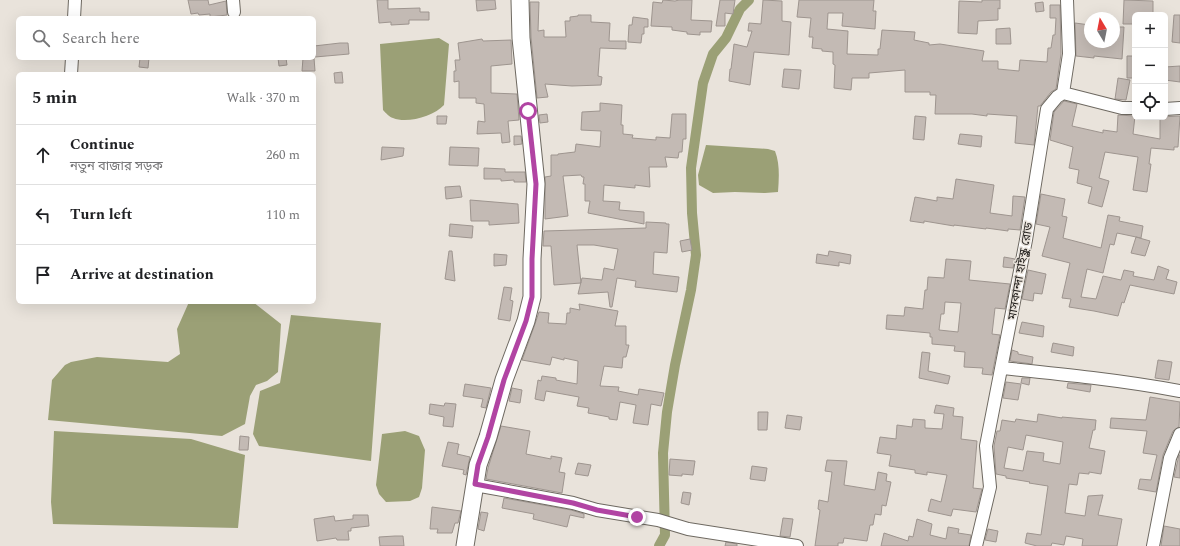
<!DOCTYPE html>
<meta charset="utf-8">
<style>
body{margin:0;font-family:Spectral,"Noto Sans Bengali",serif;background:#f6f6f6;color:#202124}
.controls{position:absolute;right:12px;top:12px;display:grid;overflow:hidden;border-radius:6px;box-shadow:0 4px 16px #0002}
.controls button{width:36px;height:36px;display:grid;place-items:center;padding:0;border:0;border-bottom:1px solid #e0e0e0;background:#fff;color:#202124;font:20px sans-serif}
.compass{position:absolute;left:1084px;top:12px;width:36px;height:36px;border-radius:50%;background:#fff;box-shadow:0 4px 16px #0002;rotate:350deg}
.stop{position:absolute;width:12px;height:12px;margin:-9px;border:3px solid #b144a3;border-radius:50%;background:#fff}
.stop.end{background:#b144a3;border-color:#fff;box-shadow:0 1px 4px #0008}
.list{margin:0;padding:0;list-style:none}
h2{display:flex;justify-content:space-between;align-items:center;height:52px;margin:0;padding:0 16px;font-size:17px}
h2 small{font-size:13px;font-weight:400;color:#757577}
.list li{display:grid;grid-template-columns:26px 1fr auto;gap:12px;align-items:center;box-sizing:border-box;height:60px;padding:0 16px;border-top:1px solid #e0e0e0}
.list b{display:block;font-size:15px;white-space:nowrap}
.list p{margin:0;font-size:13px;white-space:nowrap;color:#757577}
.list em{font-size:13px;font-style:normal;color:#757577}
.icon{flex:none;width:22px;height:22px;fill:none;stroke:currentColor;stroke-width:2;stroke-linecap:round;stroke-linejoin:round}
.map{position:relative;flex:none;width:1180px;height:546px;overflow:hidden}
.search{position:absolute;background:#fff;box-shadow:0 4px 16px #0002;left:16px;top:16px;width:300px;height:44px;display:flex;align-items:center;gap:10px;box-sizing:border-box;padding:0 14px;border-radius:6px;color:#757577;font-size:15px}
.panel{position:absolute;background:#fff;box-shadow:0 4px 16px #0002;left:16px;top:72px;width:300px;height:232px;border-radius:6px}
.map>svg:first-child{display:block}
.water{fill:#9ba076}
.lines{fill:none;stroke-linecap:round;stroke-linejoin:round}
.canal{stroke:#9ba076;stroke-width:10}
.building{fill:#c3bab4;stroke:#9e958f;fill-rule:evenodd}
.street-casing{stroke:#6e6961;stroke-width:14}
.secondary-casing{stroke:#6e6961;stroke-width:19}
.street{stroke:#fff;stroke-width:12}
.secondary{stroke:#fff;stroke-width:17}
.route{stroke:#b144a3;stroke-width:5}
.labels{text-anchor:middle;stroke-width:3;stroke-linejoin:round;paint-order:stroke}
.street-label{font-size:12px;fill:#282522;stroke:#e9e3db}
</style>
<div class="map">
<svg width="1180" height="546" viewBox="0 0 1180 546">
<rect width="100%" height="100%" fill="#e9e3db"/>
<path class="water" d="M 439,38 L 449,44 L 444,105 C 434,116 407,124 393,118 C 389,117 386,113 383,110 L 380,44 Z
M 706,145 L 768,149 L 775,151 C 780,164 779,178 778,192 L 765,193 L 735,192 L 713,193 L 699,185 L 698,175 Z
M 189,302 L 253,302 L 281,324 L 278,372 L 267,381 L 256,385 L 250,396 L 245,424 L 222,436 L 48,420 L 52,380 L 65,365 L 71,362 L 97,357 L 168,362 L 180,354 L 177,329 Z
M 291,315 L 381,323 L 371,461 L 259,446 L 253,434 L 260,391 L 280,383 Z
M 54,431 L 191,439 L 245,455 L 238,528 L 53,524 L 51,502 Z
M 405,431 L 419,436 L 425,450 L 422,488 L 419,497 L 410,501 L 386,502 L 379,494 L 376,485 L 382,434 Z"/>
<g class="lines">
<path class="canal" d="M 659,546 L 665,535 L 663,453 L 667,412 L 675,365 L 691,290 L 696,255 L 692,213 L 691,168 L 703,83 L 713,54 L 726,38 L 740,9 L 749,0"/>
</g>
<path class="building" d="M 188,0 L 208,0 L 209,5 L 226,1 L 227,15 L 210,17 L 210,14 L 199,15 L 198,13 L 191,14 Z
M 377,0 L 388,0 L 388,9 L 420,8 L 420,12 L 429,12 L 429,20 L 409,20 L 409,24 L 391,25 L 391,22 L 379,23 Z
M 476,0 L 495,0 L 496,9 L 477,11 Z
M 663,0 L 675,1 L 679,0 L 692,0 L 691,20 L 712,21 L 711,32 L 700,32 L 700,35 L 687,34 L 687,32 L 672,30 L 672,27 L 651,26 L 653,2 L 662,3 Z
M 720,0 L 735,0 L 733,14 L 725,13 L 725,26 L 716,26 Z
M 763,0 L 782,1 L 782,21 L 791,22 L 789,55 L 754,52 L 750,85 L 729,81 L 730,69 L 731,69 L 734,44 L 747,47 L 752,31 L 748,31 L 749,23 L 761,24 Z
M 799,0 L 874,0 L 873,11 L 876,11 L 875,29 L 842,26 L 843,13 L 828,13 L 827,29 L 848,31 L 847,54 L 878,55 L 878,49 L 880,49 L 882,30 L 915,32 L 914,40 L 929,43 L 929,45 L 940,44 L 984,51 L 982,61 L 998,61 L 998,69 L 1019,71 L 1020,60 L 1047,62 L 1048,48 L 1051,48 L 1053,35 L 1055,35 L 1056,18 L 1050,18 L 1050,5 L 1060,5 L 1061,54 L 1056,89 L 1051,92 L 1040,106 L 1038,106 L 1034,145 L 1015,143 L 1017,116 L 987,114 L 987,116 L 972,114 L 935,114 L 936,95 L 930,95 L 930,92 L 905,92 L 905,70 L 869,73 L 869,78 L 852,78 L 851,90 L 834,88 L 835,65 L 833,64 L 833,52 L 822,51 L 822,49 L 812,48 L 813,37 L 809,37 L 811,18 L 797,17 Z
M 982,0 L 1000,0 L 1000,9 L 998,8 L 998,20 L 978,21 L 977,34 L 958,33 L 959,1 L 982,2 Z
M 1124,0 L 1153,1 L 1153,15 L 1135,15 L 1135,24 L 1123,24 Z
M 530,2 L 539,2 L 538,31 L 544,30 L 544,37 L 566,37 L 565,21 L 570,21 L 570,17 L 578,16 L 578,15 L 591,15 L 591,22 L 610,23 L 609,41 L 626,41 L 626,49 L 600,48 L 598,76 L 602,77 L 601,85 L 572,86 L 545,84 L 548,97 L 537,98 L 531,37 Z
M 1043,2 L 1044,11 L 1036,12 L 1035,3 Z
M 1174,15 L 1180,15 L 1180,43 L 1172,42 Z
M 633,17 L 648,19 L 648,27 L 644,27 L 644,34 L 642,34 L 641,43 L 628,42 L 629,25 L 632,25 Z
M 1075,23 L 1090,25 L 1090,42 L 1114,42 L 1114,27 L 1124,27 L 1122,59 L 1094,56 L 1094,58 L 1076,56 Z
M 1010,28 L 1011,44 L 996,44 L 996,29 Z
M 482,39 L 483,41 L 511,40 L 512,64 L 491,66 L 491,93 L 517,94 L 519,120 L 508,121 L 510,142 L 502,143 L 501,133 L 477,134 L 478,121 L 485,122 L 484,104 L 476,103 L 476,98 L 459,98 L 459,81 L 454,82 L 454,71 L 456,71 L 455,60 L 460,60 L 458,43 Z
M 340,43 L 348,43 L 349,54 L 315,57 L 314,46 Z
M 1127,56 L 1135,56 L 1135,78 L 1127,78 Z
M 140,58 L 149,58 L 148,68 L 139,67 Z
M 278,58 L 286,58 L 287,65 L 279,66 Z
M 303,58 L 314,58 L 315,71 L 302,71 Z
M 1180,66 L 1180,82 L 1165,80 L 1165,67 Z
M 784,69 L 801,70 L 799,89 L 782,87 Z
M 342,72 L 343,83 L 335,83 L 334,73 Z
M 1118,78 L 1130,80 L 1126,100 L 1115,99 Z
M 1064,101 L 1077,104 L 1072,126 L 1103,133 L 1103,130 L 1117,132 L 1118,115 L 1135,116 L 1133,134 L 1160,139 L 1160,117 L 1180,116 L 1178,147 L 1174,147 L 1174,150 L 1151,148 L 1149,164 L 1151,164 L 1147,192 L 1133,190 L 1138,157 L 1105,152 L 1099,178 L 1109,181 L 1102,207 L 1088,203 L 1092,187 L 1077,183 L 1079,170 L 1069,168 L 1073,147 L 1050,140 L 1054,112 Z
M 600,103 L 622,105 L 621,125 L 623,125 L 623,134 L 633,135 L 632,138 L 656,140 L 656,137 L 670,138 L 672,114 L 686,114 L 686,139 L 683,139 L 682,152 L 679,152 L 678,158 L 665,157 L 667,167 L 649,167 L 650,187 L 635,185 L 635,188 L 604,185 L 603,201 L 620,202 L 619,210 L 644,212 L 644,224 L 588,213 L 590,201 L 585,201 L 585,184 L 583,184 L 584,177 L 582,177 L 581,175 L 563,176 L 568,216 L 545,219 L 545,177 L 551,176 L 551,155 L 558,155 L 558,154 L 575,152 L 576,144 L 600,147 L 601,131 L 581,130 L 582,112 L 600,111 Z
M 547,114 L 548,122 L 540,123 L 539,115 Z
M 437,116 L 447,116 L 446,124 L 437,124 Z
M 915,116 L 926,117 L 924,140 L 913,139 Z
M 960,134 L 982,136 L 981,147 L 958,144 Z
M 514,136 L 521,136 L 522,144 L 514,145 Z
M 382,147 L 404,148 L 403,156 L 381,160 Z
M 450,147 L 479,148 L 478,166 L 449,165 Z
M 484,168 L 505,169 L 505,172 L 525,172 L 526,182 L 514,182 L 514,180 L 501,181 L 501,179 L 484,179 Z
M 956,179 L 994,185 L 990,213 L 1012,216 L 1013,196 L 1025,197 L 1020,230 L 1008,229 L 1008,231 L 986,228 L 986,229 L 954,225 L 954,226 L 924,221 L 924,223 L 910,221 L 915,197 L 937,201 L 937,197 L 953,199 Z
M 460,186 L 462,197 L 446,199 L 445,187 Z
M 1041,194 L 1065,199 L 1062,216 L 1067,217 L 1063,238 L 1101,248 L 1108,215 L 1120,217 L 1119,221 L 1143,226 L 1141,238 L 1117,233 L 1114,245 L 1110,244 L 1103,273 L 1087,269 L 1081,297 L 1096,299 L 1103,276 L 1121,280 L 1124,270 L 1134,272 L 1133,276 L 1154,280 L 1158,266 L 1169,270 L 1166,279 L 1177,282 L 1174,294 L 1130,285 L 1124,303 L 1122,302 L 1118,316 L 1094,311 L 1069,307 L 1071,299 L 1062,298 L 1070,263 L 1042,256 L 1050,227 L 1036,224 Z
M 470,200 L 518,204 L 519,223 L 489,225 L 489,221 L 471,221 Z
M 646,222 L 666,223 L 666,224 L 669,224 L 667,253 L 654,252 L 653,274 L 679,277 L 677,292 L 635,287 L 636,281 L 617,278 L 612,307 L 610,307 L 608,292 L 578,294 L 582,278 L 602,280 L 604,268 L 614,270 L 618,249 L 594,245 L 577,245 L 581,283 L 554,285 L 551,246 L 543,246 L 544,231 L 646,228 Z
M 450,224 L 473,226 L 472,238 L 449,236 Z
M 1136,237 L 1150,241 L 1145,256 L 1131,253 Z
M 690,239 L 692,250 L 682,252 L 680,241 Z
M 449,251 L 452,251 L 455,281 L 445,279 Z
M 829,251 L 851,255 L 850,264 L 839,262 L 839,266 L 816,263 L 817,254 L 828,256 Z
M 494,254 L 507,255 L 506,265 L 494,266 Z
M 1004,257 L 1015,259 L 1013,268 L 1003,267 Z
M 946,259 L 971,261 L 969,280 L 1010,284 L 1005,309 L 995,308 L 992,334 L 1000,335 L 992,375 L 982,374 L 983,368 L 964,367 L 965,352 L 954,351 L 955,346 L 932,344 L 932,337 L 930,337 L 930,333 L 886,329 L 887,315 L 904,316 L 905,307 L 923,309 L 925,290 L 927,290 L 928,277 L 944,278 ZM 945,302 L 961,303 L 958,332 L 939,330 L 941,314 L 944,314 Z
M 1028,270 L 1046,274 L 1042,294 L 1034,293 L 1033,301 L 1022,299 Z
M 504,287 L 512,288 L 510,300 L 513,301 L 510,321 L 498,319 Z
M 579,304 L 618,311 L 615,326 L 626,326 L 626,345 L 629,345 L 626,357 L 623,357 L 622,368 L 604,366 L 600,386 L 619,387 L 618,391 L 638,395 L 639,389 L 664,393 L 661,406 L 651,404 L 648,425 L 633,423 L 636,405 L 620,402 L 617,420 L 609,419 L 609,417 L 588,413 L 589,408 L 577,406 L 579,397 L 546,391 L 544,401 L 535,399 L 538,380 L 541,381 L 542,376 L 556,378 L 556,380 L 577,384 L 578,361 L 564,358 L 564,360 L 552,357 L 550,365 L 522,360 L 535,324 L 539,312 L 549,313 L 548,323 L 566,324 L 567,313 L 570,313 L 570,308 L 580,310 Z
M 1022,322 L 1044,326 L 1043,337 L 1019,333 Z
M 1053,343 L 1074,347 L 1073,356 L 1051,352 Z
M 1012,350 L 1018,352 L 1018,354 L 1033,357 L 1032,364 L 1010,361 Z
M 922,352 L 930,353 L 928,371 L 950,376 L 948,384 L 919,378 Z
M 1158,360 L 1172,362 L 1169,380 L 1155,378 Z
M 1022,378 L 1030,378 L 1029,385 L 1021,383 Z
M 1006,382 L 1021,384 L 1018,400 L 1003,398 Z
M 1068,383 L 1091,385 L 1090,392 L 1067,388 Z
M 465,384 L 491,388 L 486,408 L 481,407 L 483,399 L 463,396 Z
M 512,388 L 522,390 L 520,403 L 509,401 Z
M 1150,397 L 1180,402 L 1179,427 L 1173,431 L 1163,455 L 1156,492 L 1138,489 L 1140,479 L 1151,480 L 1157,455 L 1143,453 L 1147,431 L 1110,428 L 1111,418 L 1146,420 Z
M 445,403 L 456,404 L 453,427 L 443,426 L 444,417 L 429,414 L 430,404 L 444,406 Z
M 936,405 L 954,408 L 953,416 L 963,417 L 961,439 L 977,441 L 973,488 L 982,489 L 976,512 L 953,509 L 951,516 L 928,511 L 931,499 L 941,502 L 947,475 L 927,472 L 927,475 L 915,473 L 915,470 L 889,466 L 891,455 L 877,453 L 880,437 L 896,439 L 897,425 L 912,427 L 913,419 L 925,420 L 925,428 L 942,429 L 944,414 L 934,413 Z
M 758,412 L 768,412 L 767,430 L 758,430 Z
M 1038,414 L 1062,418 L 1062,417 L 1096,420 L 1095,430 L 1093,430 L 1089,448 L 1105,451 L 1101,474 L 1089,472 L 1089,474 L 1079,473 L 1077,485 L 1069,484 L 1065,513 L 1085,516 L 1088,496 L 1103,495 L 1098,515 L 1122,519 L 1117,546 L 1082,546 L 1083,539 L 1066,536 L 1064,545 L 1052,543 L 1051,546 L 1037,546 L 1025,543 L 1027,533 L 1041,535 L 1048,486 L 1029,483 L 1030,482 L 1006,478 L 1006,476 L 996,474 L 994,446 L 997,431 L 1000,431 L 1002,420 L 1015,422 L 1016,419 L 1037,422 ZM 1026,435 L 1063,442 L 1060,464 L 1043,461 L 1044,453 L 1027,451 L 1023,471 L 1004,468 L 1008,447 L 1023,450 Z
M 787,415 L 802,417 L 800,430 L 785,428 Z
M 501,426 L 530,431 L 526,454 L 551,459 L 551,456 L 562,458 L 559,472 L 565,473 L 562,493 L 486,479 L 488,468 Z
M 240,436 L 249,437 L 248,450 L 239,450 Z
M 448,442 L 459,444 L 457,454 L 470,457 L 466,475 L 463,474 L 464,470 L 442,466 Z
M 1179,455 L 1180,455 L 1180,478 L 1174,477 Z
M 670,459 L 695,461 L 693,475 L 682,474 L 682,476 L 669,475 Z
M 827,460 L 847,461 L 844,485 L 875,490 L 878,472 L 887,474 L 886,481 L 891,482 L 886,506 L 882,505 L 881,515 L 875,514 L 873,525 L 870,525 L 867,541 L 844,538 L 843,543 L 838,543 L 838,546 L 815,546 L 820,510 L 818,509 L 819,500 L 828,502 L 832,472 L 825,471 Z
M 578,463 L 591,465 L 588,476 L 575,474 Z
M 752,466 L 767,468 L 765,481 L 750,479 Z
M 683,492 L 691,493 L 689,505 L 681,503 Z
M 504,498 L 571,510 L 584,514 L 584,518 L 570,515 L 567,527 L 533,519 L 534,514 L 502,508 Z
M 432,507 L 461,511 L 458,523 L 455,523 L 452,533 L 437,533 L 438,529 L 430,529 Z
M 481,512 L 488,513 L 484,531 L 478,529 Z
M 353,515 L 368,515 L 369,526 L 351,528 L 351,531 L 348,531 L 349,540 L 337,540 L 336,538 L 317,541 L 314,519 L 334,516 L 335,521 L 353,519 Z
M 783,518 L 793,519 L 790,537 L 780,536 Z
M 917,519 L 932,524 L 930,535 L 946,539 L 948,527 L 959,529 L 958,533 L 971,535 L 969,546 L 881,546 L 884,533 L 908,541 L 909,536 L 913,537 Z
M 1164,526 L 1180,529 L 1180,546 L 1161,546 Z
M 988,529 L 998,531 L 996,542 L 985,540 Z
M 395,536 L 403,536 L 404,546 L 380,546 L 379,537 Z
M 726,542 L 737,544 L 737,546 L 725,546 Z"/>
<g class="lines">
<defs>
<path id="street" d="M 233,0 L 234,12
M 74,18 L 75,0
M 71,74 L 72,58
M 1063,93 L 1122,108 L 1135,108
M 1165,109 L 1180,108
M 1002,368 C 1061,374 1121,380 1180,391
M 475,485 L 573,503 L 597,510 L 658,520 L 688,529 L 797,546
M 976,546 L 990,487 L 986,446 L 1026,240 L 1047,109 L 1057,97 L 1063,93 L 1069,54 L 1067,0
M 1153,546 L 1170,458 L 1180,434"/>
<path id="secondary" d="M 465,546 L 478,465 L 488,437 L 504,380 L 526,321 L 532,297 L 532,259 L 536,184 L 521,38 L 520,0"/>
</defs>
<use href="#street" class="street-casing"/>
<use href="#secondary" class="secondary-casing"/>
<use href="#street" class="street"/>
<use href="#secondary" class="secondary"/>
</g>
<g class="lines">
<path class="route" d="M 528,111 L 536,184 L 532,259 L 532,297 L 526,321 L 504,380 L 488,437 L 478,465 L 475,484 L 573,503 L 597,510 L 637,517"/>
</g>
<g class="labels">
<g class="street-label">
<text transform="translate(1020 271) rotate(-80)" y="4">মাসকান্দা হাইস্কুল রোড</text>
</g>
</g>
</svg>
<div class="controls">
<button>+</button>
<button>−</button>
<button><svg class="icon" aria-label="locate" viewBox="0 0 24 24"><circle cx="12" cy="12" r="6"/><path d="M12 2v4M12 18v4M2 12h4M18 12h4"/></svg></button>
</div>
<svg class="compass" viewBox="-18 -18 36 36"><path d="M0-13l5 13h-10z" fill="#e53935"/><path d="M0 13l5-13h-10z" fill="#757577"/></svg>
<div class="stop" style="left:528px;top:111px"></div>
<div class="stop end" style="left:637px;top:517px"></div>
<div class="search"><svg class="icon" aria-label="search" viewBox="0 0 24 24"><circle cx="10" cy="10" r="6"/><path d="M15 15l6 6"/></svg>Search here</div>
<section class="panel">
<h2>5 min<small>Walk · 370 m</small></h2>
<ul class="list">
<li><svg class="icon" aria-label="ahead" viewBox="0 0 24 24"><path d="M12 20V5M6 11l6-6 6 6"/></svg><div><b>Continue</b><p>নতুন বাজার সড়ক</p></div><em>260 m</em></li>
<li><svg class="icon" aria-label="left" viewBox="0 0 24 24"><path d="M17 20v-9H6M10 6l-5 5 5 5"/></svg><div><b>Turn left</b></div><em>110 m</em></li>
<li><svg class="icon" aria-label="arrive" viewBox="0 0 24 24"><path d="M6 21V4h12l-3 4 3 4H6"/></svg><div><b>Arrive at destination</b></div></li>
</ul>
</section>
</div>
